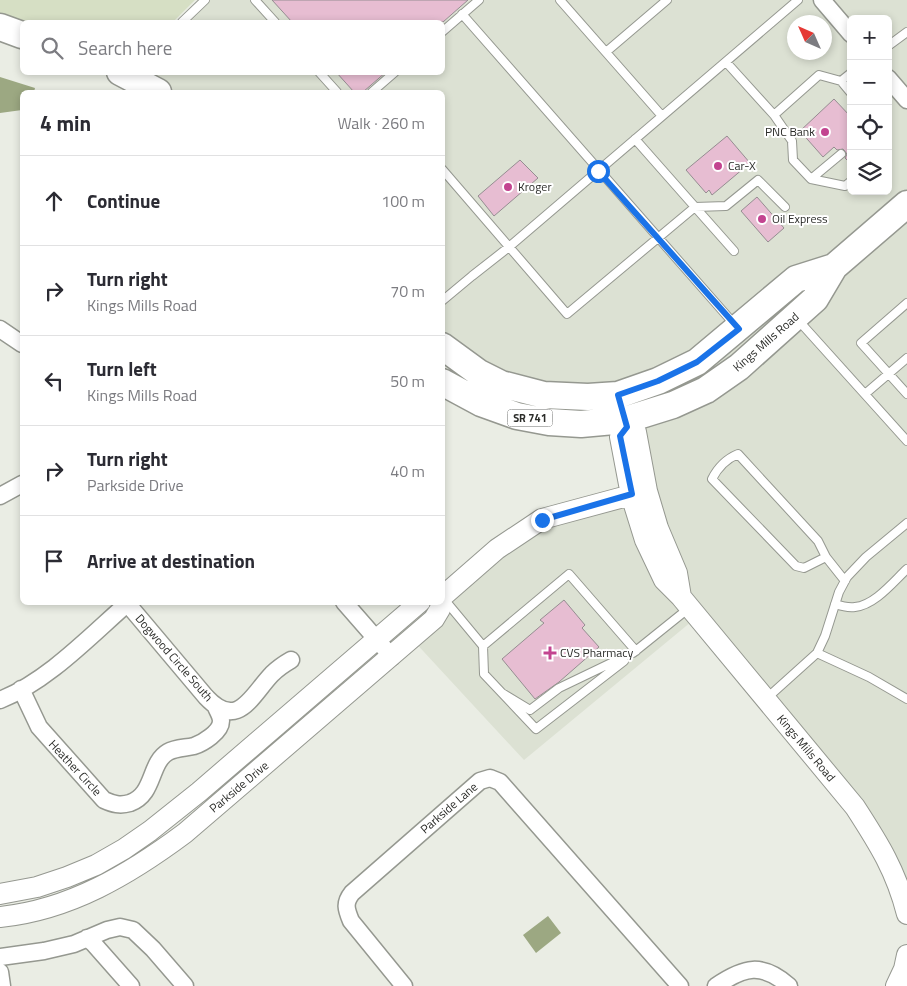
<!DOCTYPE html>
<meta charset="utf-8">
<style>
body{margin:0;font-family:"Titillium Web",sans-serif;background:#f2f2f3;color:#2b2b33}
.controls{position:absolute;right:15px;top:15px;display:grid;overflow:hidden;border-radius:8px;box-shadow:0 2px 8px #0003}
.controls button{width:45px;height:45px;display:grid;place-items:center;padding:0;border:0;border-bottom:1px solid #e1e1e2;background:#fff;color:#2b2b33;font:25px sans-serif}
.compass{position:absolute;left:787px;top:15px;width:45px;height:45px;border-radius:50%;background:#fff;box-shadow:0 2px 8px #0003;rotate:315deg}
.stop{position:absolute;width:15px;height:15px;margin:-11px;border:4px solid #1a73e8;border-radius:50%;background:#fff}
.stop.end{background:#1a73e8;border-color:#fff;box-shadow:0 1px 5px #0008}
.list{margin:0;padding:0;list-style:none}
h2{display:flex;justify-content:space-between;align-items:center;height:65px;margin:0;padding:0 20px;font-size:21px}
h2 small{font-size:16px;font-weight:400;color:#7c7c81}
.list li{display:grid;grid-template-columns:32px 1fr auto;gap:15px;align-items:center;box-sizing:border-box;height:90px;padding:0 20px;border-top:1px solid #e1e1e2}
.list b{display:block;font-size:19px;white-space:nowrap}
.list p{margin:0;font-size:16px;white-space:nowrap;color:#7c7c81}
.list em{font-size:16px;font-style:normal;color:#7c7c81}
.icon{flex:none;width:28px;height:28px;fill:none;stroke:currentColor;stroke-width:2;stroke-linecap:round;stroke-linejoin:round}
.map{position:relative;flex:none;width:907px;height:986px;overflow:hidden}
.search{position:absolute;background:#fff;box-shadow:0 2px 8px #0003;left:20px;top:20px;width:425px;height:55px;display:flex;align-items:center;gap:12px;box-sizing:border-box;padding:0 18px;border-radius:8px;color:#7c7c81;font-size:19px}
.panel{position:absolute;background:#fff;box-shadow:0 2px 8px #0003;left:20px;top:90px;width:425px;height:515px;border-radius:8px}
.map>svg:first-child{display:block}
.built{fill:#dce1d3;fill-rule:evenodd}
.green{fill:#d6dfc4}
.water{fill:#9ca882}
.building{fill:#e7bdd2;stroke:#958d91}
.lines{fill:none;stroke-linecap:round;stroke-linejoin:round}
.service-casing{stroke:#959890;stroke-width:10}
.minor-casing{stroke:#959890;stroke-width:19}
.tertiary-casing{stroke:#959890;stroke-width:22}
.primary-casing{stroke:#959890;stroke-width:29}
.service{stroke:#fff;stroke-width:8}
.minor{stroke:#fff;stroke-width:16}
.tertiary{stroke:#fff;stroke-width:20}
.primary{stroke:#fff;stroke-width:26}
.route{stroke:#1a73e8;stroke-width:6}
.poi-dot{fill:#c34490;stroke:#fff;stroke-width:2}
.labels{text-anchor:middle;stroke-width:4;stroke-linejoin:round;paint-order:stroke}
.shield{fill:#fff;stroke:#6b6c6a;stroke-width:1}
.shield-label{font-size:11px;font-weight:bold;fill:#2c2d2a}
.poi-label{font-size:12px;fill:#2c2d2a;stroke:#fff;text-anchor:start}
.street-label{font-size:12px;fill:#2c2d2a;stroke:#fff}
</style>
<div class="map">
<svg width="907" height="986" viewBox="0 0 907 986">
<rect width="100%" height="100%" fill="#eaede4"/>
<path class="built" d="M 205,0 L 907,0 L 907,890 L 697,617 L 524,760 L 412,639 L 440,609 L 542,519 L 631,495 L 618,395 L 544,395 L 443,346 L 442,92 L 158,92 L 149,87 L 156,72 L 442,72 L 442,22 L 182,22 ZM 851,19 L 888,19 L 888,191 L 851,191 ZM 794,22 L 824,22 L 824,52 L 794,52 Z"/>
<path class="green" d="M 0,0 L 195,0 L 173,22 L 22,22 L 0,17 Z"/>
<path class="water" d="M 0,77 L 35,88 L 34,92 L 22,92 L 22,110 L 0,113 Z
M 548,916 L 561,933 L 536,953 L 523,935 Z"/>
<path class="building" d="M 272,0 L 468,0 L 443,22 L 292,22 Z
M 336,72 L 386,72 L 363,92 L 354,92 Z
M 834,99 L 851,117 L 851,164 L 845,158 L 847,154 L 843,149 L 837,150 L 834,147 L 823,157 L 800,131 Z
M 727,136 L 750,163 L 712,195 L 709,190 L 706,193 L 686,170 Z
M 520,160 L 538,178 L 494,216 L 478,196 Z
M 757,197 L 784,228 L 768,242 L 741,211 Z
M 564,600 L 585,625 L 582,628 L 599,647 L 559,682 L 535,699 L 502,659 L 544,623 L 540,620 Z"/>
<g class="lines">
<defs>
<path id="service" d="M 255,0 L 275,22
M 560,0 L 662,116
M 462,14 L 735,325
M 182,22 L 205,0
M 442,32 L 479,0
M 888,46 L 907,32
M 606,52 L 667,0
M 726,62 L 774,115 L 819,75 L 841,81 L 851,73
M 319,72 L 337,92
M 841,81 L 851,93
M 372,92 L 395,72
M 774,115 L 792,141 L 793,160 L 811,179 L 845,186 L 851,181
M 442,169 L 567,314 L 695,207 L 635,139
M 811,179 L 841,154
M 695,207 L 726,206 L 758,180 L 785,207
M 695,207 L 734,251
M 442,301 L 472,276 L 509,247 L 798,0
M 907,303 L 861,343 L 907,394
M 798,320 L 907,441
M 865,394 L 907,358
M 826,557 L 804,568 L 796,566 L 712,479 C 718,467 726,459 738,454 L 818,541 L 826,557 L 845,581
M 444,599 L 483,646 L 484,674 L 536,729 L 624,661
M 835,604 C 841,606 848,608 855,607 C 875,605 893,582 907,569
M 483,646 L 569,574 L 636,651 L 559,688 L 530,710 L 502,693
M 633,653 L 689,608
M 817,653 L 869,677 L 907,699
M 767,698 L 817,653 L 825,636 L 839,592 L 847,577 L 866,557 L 907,523"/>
<path id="minor" d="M 822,0 L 851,34
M 888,78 L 907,100
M 0,329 L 22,344
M 0,496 L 22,484
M 126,602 L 206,697 C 238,731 251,696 272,674 C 278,668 284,664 291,660
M 344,602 L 392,657
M 21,689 L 39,727 L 104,800 C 113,804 120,806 130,803 C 155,794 149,763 168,752 C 175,748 185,748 194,746 C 203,743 221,732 221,721 C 221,716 218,712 216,707
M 0,700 C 48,681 90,636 129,602
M 87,938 L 93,943 L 131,986
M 0,957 L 44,951 L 74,944 L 107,930 L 120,927 L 133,930 L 153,949 L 185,986
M 0,972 L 2,986
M 404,986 L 351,921 C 346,909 344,903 352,893 L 480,781 L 490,778 L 500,782 L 680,986
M 716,986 C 744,967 762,962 789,986"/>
<path id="tertiary" d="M 624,416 L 627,427 L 636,432 L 647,491 L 658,528 L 677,573 L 681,597
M 627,427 L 620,437 L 631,495 L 645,540 L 664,580 L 681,597 L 855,807 C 879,844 896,871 907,914
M 442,597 L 497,549 L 542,519 L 631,495
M 0,894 L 37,887 L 67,877 L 96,865 L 124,849 L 150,831 L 199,792 L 420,602
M 0,917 C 70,910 130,874 185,833 L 434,619 L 440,609 L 441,602
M 896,986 L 904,969 L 907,955"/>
<path id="primary" d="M 0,27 L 22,35
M 120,72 L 158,92
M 442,346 L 479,373 L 501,384 L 544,395 L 588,397 L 618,395 L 658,381 L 697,362 L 796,279 L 834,267
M 442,382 L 481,403 L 517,416 L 549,422 L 581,424 L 625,420 L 673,405 L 706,390 L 739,367 L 815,299 L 834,267 L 907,204"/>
</defs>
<use href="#service" class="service-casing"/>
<use href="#minor" class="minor-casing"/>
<use href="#tertiary" class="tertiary-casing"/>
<use href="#primary" class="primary-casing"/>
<use href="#service" class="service"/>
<use href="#minor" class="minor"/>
<use href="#tertiary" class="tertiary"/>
<use href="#primary" class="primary"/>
</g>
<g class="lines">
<path class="route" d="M 542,520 L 632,494 L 620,436 L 627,427 L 618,395 L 658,381 L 697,362 L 739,329 L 598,171"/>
</g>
<g class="poi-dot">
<circle cx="825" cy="132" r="5"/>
<circle cx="718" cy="166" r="5"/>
<circle cx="508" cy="187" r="5"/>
<circle cx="762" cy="219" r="5"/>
<path d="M547.5 645.5h5v5h5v5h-5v5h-5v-5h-5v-5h5z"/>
</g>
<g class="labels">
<rect class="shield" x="507.5" y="409.5" width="45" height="17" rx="4"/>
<g class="shield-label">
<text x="530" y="422">SR 741</text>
</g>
<g class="poi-label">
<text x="815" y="136" text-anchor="end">PNC Bank</text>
<text x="728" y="170">Car-X</text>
<text x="518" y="191">Kroger</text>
<text x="772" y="223">Oil Express</text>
<text x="560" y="657">CVS Pharmacy</text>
</g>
<g class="street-label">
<text transform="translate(766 342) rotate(-41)" y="4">Kings Mills Road</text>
<text transform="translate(174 658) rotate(49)" y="4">Dogwood Circle South</text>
<text transform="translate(806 748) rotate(50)" y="4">Kings Mills Road</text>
<text transform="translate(75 768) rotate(47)" y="4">Heather Circle</text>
<text transform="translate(239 787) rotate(-40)" y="4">Parkside Drive</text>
<text transform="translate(449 808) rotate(-41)" y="4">Parkside Lane</text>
</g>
</g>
</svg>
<div class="controls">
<button>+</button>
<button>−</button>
<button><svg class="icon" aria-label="locate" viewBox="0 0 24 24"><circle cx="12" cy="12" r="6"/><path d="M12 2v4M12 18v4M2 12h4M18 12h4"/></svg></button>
<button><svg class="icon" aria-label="layers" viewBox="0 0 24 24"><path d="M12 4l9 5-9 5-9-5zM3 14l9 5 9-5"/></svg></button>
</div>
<svg class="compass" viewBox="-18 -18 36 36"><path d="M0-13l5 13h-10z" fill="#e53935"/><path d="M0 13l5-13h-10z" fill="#7c7c81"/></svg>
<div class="stop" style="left:598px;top:171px"></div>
<div class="stop end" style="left:542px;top:520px"></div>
<div class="search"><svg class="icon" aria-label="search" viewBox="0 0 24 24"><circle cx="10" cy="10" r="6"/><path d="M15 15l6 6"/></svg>Search here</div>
<section class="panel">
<h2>4 min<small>Walk · 260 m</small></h2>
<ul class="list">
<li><svg class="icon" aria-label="ahead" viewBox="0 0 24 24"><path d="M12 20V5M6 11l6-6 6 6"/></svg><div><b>Continue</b></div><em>100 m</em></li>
<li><svg class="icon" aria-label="right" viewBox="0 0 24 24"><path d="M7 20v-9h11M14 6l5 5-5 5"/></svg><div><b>Turn right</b><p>Kings Mills Road</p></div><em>70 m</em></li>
<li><svg class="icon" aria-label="left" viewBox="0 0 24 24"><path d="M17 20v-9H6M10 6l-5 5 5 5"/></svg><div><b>Turn left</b><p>Kings Mills Road</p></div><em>50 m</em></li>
<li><svg class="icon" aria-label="right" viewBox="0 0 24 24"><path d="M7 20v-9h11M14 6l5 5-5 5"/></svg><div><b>Turn right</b><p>Parkside Drive</p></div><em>40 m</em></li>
<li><svg class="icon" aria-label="arrive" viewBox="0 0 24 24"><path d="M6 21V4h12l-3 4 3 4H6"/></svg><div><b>Arrive at destination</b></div></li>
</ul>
</section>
</div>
